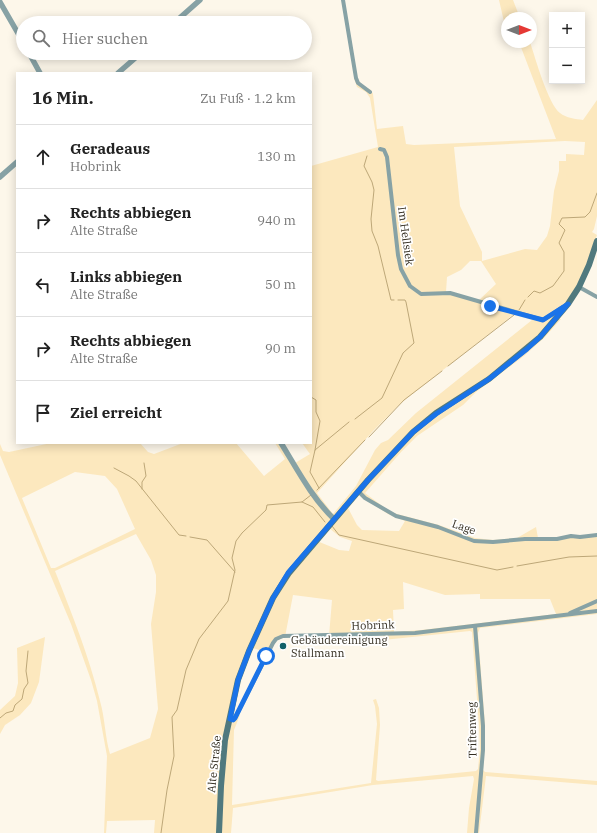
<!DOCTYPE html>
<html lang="de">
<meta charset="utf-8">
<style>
body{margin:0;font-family:"IBM Plex Serif",serif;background:#f6f6f6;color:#222}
.controls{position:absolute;right:12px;top:12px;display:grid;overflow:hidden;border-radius:0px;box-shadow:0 2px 10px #0003}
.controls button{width:36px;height:36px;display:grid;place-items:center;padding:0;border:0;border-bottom:1px solid #e0e0e0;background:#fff;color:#222;font:20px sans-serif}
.compass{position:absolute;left:501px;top:12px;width:36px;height:36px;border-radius:50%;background:#fff;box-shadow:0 2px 10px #0003;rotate:90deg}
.stop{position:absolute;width:12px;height:12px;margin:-9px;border:3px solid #1a73e8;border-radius:50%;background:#fff}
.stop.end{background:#1a73e8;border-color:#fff;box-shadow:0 1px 4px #0008}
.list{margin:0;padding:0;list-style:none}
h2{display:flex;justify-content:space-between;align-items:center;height:52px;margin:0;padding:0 16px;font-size:17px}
h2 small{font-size:13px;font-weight:400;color:#767676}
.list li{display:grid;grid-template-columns:26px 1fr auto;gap:12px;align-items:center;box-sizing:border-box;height:64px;padding:0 16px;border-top:1px solid #e0e0e0}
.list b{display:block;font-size:15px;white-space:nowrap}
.list p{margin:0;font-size:13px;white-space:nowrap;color:#767676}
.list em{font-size:13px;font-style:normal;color:#767676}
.icon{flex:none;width:22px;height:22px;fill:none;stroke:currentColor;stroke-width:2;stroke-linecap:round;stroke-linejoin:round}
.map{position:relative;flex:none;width:597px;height:833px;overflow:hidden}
.search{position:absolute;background:#fff;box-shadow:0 2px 10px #0003;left:16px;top:16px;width:296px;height:44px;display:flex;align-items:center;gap:10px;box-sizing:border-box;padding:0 14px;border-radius:22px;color:#767676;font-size:15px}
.panel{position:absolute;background:#fff;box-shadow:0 2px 10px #0003;left:16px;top:72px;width:296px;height:372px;border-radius:0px}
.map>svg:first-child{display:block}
.green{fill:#fce8be;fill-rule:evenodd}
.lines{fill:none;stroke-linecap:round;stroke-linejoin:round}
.stream{stroke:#bda778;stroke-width:1}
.minor{stroke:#87a2a5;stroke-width:4}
.tertiary{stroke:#87a2a5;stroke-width:5.5}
.secondary{stroke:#50797e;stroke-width:6}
.route{stroke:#1a73e8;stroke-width:5}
.poi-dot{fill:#116169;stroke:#fff;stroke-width:1.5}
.labels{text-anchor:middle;stroke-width:3.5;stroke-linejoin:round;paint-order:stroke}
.street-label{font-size:11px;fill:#332d20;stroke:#fff}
.poi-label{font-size:11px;fill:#332d20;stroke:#fff;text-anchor:start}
</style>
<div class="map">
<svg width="597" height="833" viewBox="0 0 597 833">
<rect width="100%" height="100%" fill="#fdf7ea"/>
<path class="green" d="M 499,0 L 513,0 L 520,18 L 507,18 L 507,28 L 505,26 Z
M 519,42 L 530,42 C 535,57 548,104 560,113 C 566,118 576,119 583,120 L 597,100 L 597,216 L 594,229 L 592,232 L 597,235 L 584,271 L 577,286 L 555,319 L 561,319 L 544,338 L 524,356 L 476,392 L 463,405 L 417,436 L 402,451 L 365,493 L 389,511 L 397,514 L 439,525 L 475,538 L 493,540 L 517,538 L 536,527 L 538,538 L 581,536 L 597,534 L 597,614 L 480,628 L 478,633 L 485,725 L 483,770 L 485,772 L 597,781 L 597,785 L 486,776 L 479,833 L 467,833 L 469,808 L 474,779 L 473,776 L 373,785 L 233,808 L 231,833 L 154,833 L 155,820 L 107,821 L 106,833 L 104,833 L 107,756 L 97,701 L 91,680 L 71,624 L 0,455 L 0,444 L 3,451 L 9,452 L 51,443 L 140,443 L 148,452 L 154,454 L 183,443 L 236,443 L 264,476 L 285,459 L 275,443 L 282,443 L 295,463 L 310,454 L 302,443 L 311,443 L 311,166 L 378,147 L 370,98 L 366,92 L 357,87 L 354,78 L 357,78 L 362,85 L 371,90 L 373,94 L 377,129 L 403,126 L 406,144 L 414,145 L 556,139 ZM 565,141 L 585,142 L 584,155 L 566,154 L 566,161 L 559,161 L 559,171 L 554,191 L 550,226 L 547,236 L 537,250 L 525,249 L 482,261 L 482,252 L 460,206 L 454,147 ZM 470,261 L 481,261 L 496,284 L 478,301 L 446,292 L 447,277 L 461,270 ZM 514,314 L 532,320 L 416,413 L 388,440 L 381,443 L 375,450 L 356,486 L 333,514 L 317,493 L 374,430 L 401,403 ZM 75,472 L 105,476 L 117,489 L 135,529 L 55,568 L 51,568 L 22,498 ZM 359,495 L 388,514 L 405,521 L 399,531 L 362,530 L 357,525 L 348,508 ZM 329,528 L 340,537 L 352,541 L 349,551 L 339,550 L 317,541 ZM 136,534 L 151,560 L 156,575 L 156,592 L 151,624 L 158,709 L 150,738 L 110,754 C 105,737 105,718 100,701 C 89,656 72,614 55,571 ZM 403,582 L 445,595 L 480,594 L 480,599 L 550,599 L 556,614 L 421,630 L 394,632 L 393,610 L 404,609 ZM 293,595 L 332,600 L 329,636 L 383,635 L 383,640 L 470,631 L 472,632 L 479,726 L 480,749 L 478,769 L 476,771 L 378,781 L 376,780 L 380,725 L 379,708 L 376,699 L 373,700 L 375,706 L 377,724 L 371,783 L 232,805 L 234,730 L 240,715 L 237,715 L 232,724 L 228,725 L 250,647 L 268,653 L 277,640 L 285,637 Z
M 45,637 L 39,682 L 31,703 L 20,715 L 5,725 L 0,734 L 0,710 L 15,696 L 18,683 L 17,648 Z"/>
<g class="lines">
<path class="stream" d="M 367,156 L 364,166 L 372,182 L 374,190 L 371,219 L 372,231 L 378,246 L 391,300 L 394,300
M 528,297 L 534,291 L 540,293 L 553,286 L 564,271 L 564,252 L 559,243 L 565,230 L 559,224 L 562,218 L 585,217 L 590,212 L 597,193
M 519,310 L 525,300
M 448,366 L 514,315
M 311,397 L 316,400 L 316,412 L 320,421 L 315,450
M 355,419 L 382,398 L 403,353 L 414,343 L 406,302 L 405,300 L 398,300
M 369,437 L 404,400 L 442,371
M 114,468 L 129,476 L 136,481 L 175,530 L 179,535 L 186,536
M 319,488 L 310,472 L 315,450 L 349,422
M 142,489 L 142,482 L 146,476 L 144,463
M 317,490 L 365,440
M 302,502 L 313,507 L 325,522
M 332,526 L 339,535 L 497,570 L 513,567
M 190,537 L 207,540 L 235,572
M 517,566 L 569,557 L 597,556
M 0,718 L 6,713 L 13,711 L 15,705 L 22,699 L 24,689 L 28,683 L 26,671 L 28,651
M 161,833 L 167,790 L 174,756 L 172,717 L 177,710 L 186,670 L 199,639 L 228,601 L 235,570 L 232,558 L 236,541 L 242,533 L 266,510 L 267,505 L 302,502 L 311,495"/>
<path class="minor" d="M 343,0 L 356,78 L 358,83 L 370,92
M 380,149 L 384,150 L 387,157 L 398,255 L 401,269 L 410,286 L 421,294 L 450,293 L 543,320 L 563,307
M 579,287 L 597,297
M 358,491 L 365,498 L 396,516 L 438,527 L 474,541 L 493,542 L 525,539 L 557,539 L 571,536 L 580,537 L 597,535
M 570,613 L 597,601
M 475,626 L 483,726 L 483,750 L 476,833
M 230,719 L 233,720 L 235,718 L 273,643 L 276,639 L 283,636 L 415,633 L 597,611"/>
<path class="tertiary" d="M 0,2 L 23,42
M 174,23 L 200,0
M 29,53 L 40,73
M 118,73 L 141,53
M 0,177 L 17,162
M 281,443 C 297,469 312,498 334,519"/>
<path class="secondary" d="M 219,833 L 221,786 L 225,740 L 238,680 L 249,651 L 273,598 L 289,573 L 368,480 L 413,432 L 436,413 L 489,379 L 540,337 L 568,304 L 579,287 L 589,265 L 597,241"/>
</g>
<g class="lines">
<path class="route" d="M 266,656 L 235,718 L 233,720 L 230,719 L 238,680 L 249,651 L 273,598 L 288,573 L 368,480 L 413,432 L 436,414 L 489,379 L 527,349 L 540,337 L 568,304 L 543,320 L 490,306"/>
</g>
<circle class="poi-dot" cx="283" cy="646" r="4"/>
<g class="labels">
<g class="street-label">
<text transform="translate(406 236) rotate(82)" y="4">Im Hellsiek</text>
<text transform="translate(464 527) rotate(19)" y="4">Lage</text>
<text transform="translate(373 625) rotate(-2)" y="4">Hobrink</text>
<text transform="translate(472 730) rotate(-91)" y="4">Triftenweg</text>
<text transform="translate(214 764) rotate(-84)" y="4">Alte Straße</text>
</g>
<g class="poi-label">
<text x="291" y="644">Gebäudereinigung<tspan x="291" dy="13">Stallmann</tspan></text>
</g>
</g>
</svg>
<div class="controls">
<button>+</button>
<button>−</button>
</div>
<svg class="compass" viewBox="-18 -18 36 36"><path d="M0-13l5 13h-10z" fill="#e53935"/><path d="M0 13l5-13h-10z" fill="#767676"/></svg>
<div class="stop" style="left:266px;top:656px"></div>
<div class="stop end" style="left:490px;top:306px"></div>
<div class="search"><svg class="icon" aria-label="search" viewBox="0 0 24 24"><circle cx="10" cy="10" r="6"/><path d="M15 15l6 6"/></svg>Hier suchen</div>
<section class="panel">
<h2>16 Min.<small>Zu Fuß · 1.2 km</small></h2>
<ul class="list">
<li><svg class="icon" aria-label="ahead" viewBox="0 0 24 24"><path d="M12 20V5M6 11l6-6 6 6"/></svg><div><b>Geradeaus</b><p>Hobrink</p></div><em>130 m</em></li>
<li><svg class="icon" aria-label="right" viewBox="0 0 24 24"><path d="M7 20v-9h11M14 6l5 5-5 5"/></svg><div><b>Rechts abbiegen</b><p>Alte Straße</p></div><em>940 m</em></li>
<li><svg class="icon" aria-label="left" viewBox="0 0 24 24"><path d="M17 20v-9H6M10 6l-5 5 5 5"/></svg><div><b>Links abbiegen</b><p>Alte Straße</p></div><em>50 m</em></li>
<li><svg class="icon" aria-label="right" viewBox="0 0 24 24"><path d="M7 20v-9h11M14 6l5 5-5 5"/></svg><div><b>Rechts abbiegen</b><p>Alte Straße</p></div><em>90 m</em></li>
<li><svg class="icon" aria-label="arrive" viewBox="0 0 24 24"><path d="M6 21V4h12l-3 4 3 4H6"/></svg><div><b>Ziel erreicht</b></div></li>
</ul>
</section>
</div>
